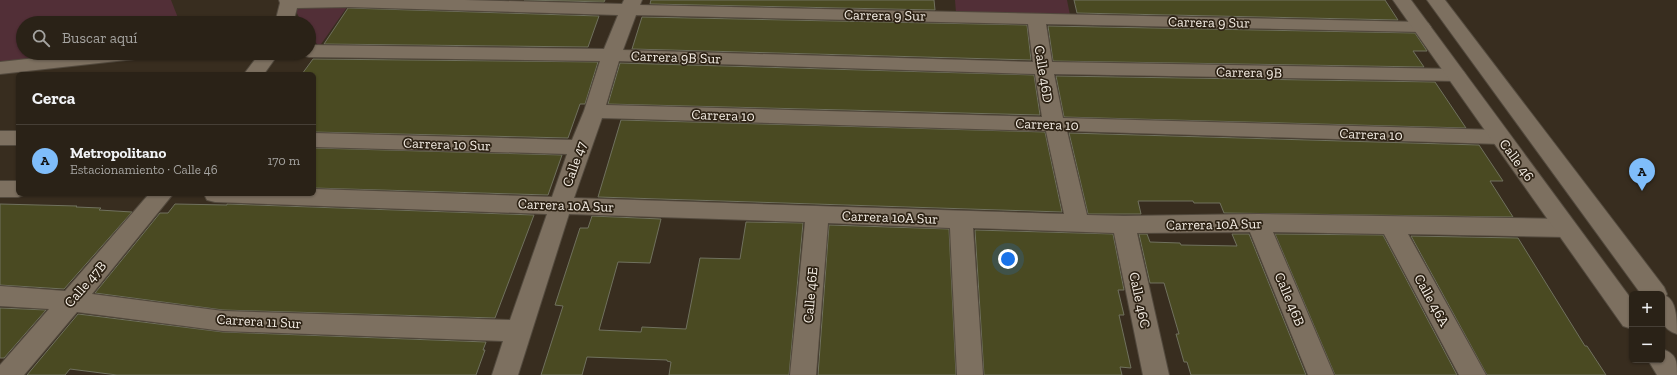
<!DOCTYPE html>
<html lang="es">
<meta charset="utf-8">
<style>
body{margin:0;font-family:"Zilla Slab",serif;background:#362f24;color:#f1f3f6}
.controls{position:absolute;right:12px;bottom:12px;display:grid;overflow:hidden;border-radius:6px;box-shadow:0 1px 3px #0004}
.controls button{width:36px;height:36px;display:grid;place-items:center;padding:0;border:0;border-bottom:1px solid #463f36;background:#2a2217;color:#f1f3f6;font:20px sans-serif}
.you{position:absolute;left:1008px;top:259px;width:14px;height:14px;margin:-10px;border:3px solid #fff;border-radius:50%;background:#1a73e8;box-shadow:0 0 0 6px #1a73e833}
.badge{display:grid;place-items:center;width:26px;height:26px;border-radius:50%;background:#7fbdfa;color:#111;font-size:13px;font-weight:700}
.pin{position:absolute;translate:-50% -33px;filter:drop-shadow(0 1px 2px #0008)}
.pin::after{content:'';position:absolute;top:21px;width:14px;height:12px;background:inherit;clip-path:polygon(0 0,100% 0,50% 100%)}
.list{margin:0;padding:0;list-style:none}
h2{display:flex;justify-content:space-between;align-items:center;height:52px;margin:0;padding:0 16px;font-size:17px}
h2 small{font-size:13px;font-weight:400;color:#a5a4a1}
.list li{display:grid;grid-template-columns:26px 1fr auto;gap:12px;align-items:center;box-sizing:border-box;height:72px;padding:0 16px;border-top:1px solid #463f36}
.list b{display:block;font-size:15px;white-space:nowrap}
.list p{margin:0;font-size:13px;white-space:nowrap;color:#a5a4a1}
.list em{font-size:13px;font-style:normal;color:#a5a4a1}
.icon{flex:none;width:22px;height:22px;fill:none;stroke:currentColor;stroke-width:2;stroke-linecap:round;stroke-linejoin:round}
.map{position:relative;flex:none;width:1677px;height:375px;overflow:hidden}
.search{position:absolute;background:#2a2217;box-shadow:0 1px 3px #0004;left:16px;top:16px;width:300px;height:44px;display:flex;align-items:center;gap:10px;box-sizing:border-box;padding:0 14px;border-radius:22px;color:#a5a4a1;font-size:15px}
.panel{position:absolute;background:#2a2217;box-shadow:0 1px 3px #0004;left:16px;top:72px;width:300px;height:124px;border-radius:6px}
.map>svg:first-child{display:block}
.green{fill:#522f37}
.building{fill:#4a4a22;stroke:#70715e}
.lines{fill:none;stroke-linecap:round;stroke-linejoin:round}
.minor-casing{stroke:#534a3e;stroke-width:2}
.tertiary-casing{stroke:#534a3e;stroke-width:2}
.minor{fill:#7d7060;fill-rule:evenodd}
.tertiary{fill:#7d7060;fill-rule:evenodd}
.labels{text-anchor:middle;stroke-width:3.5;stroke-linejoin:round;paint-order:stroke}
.street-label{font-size:14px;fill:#f7f0e7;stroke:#2e2315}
</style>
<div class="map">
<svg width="1677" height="375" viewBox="0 0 1677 375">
<rect width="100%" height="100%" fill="#382d1f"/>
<path class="green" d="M 0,0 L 171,0 L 180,23 L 23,23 L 23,53 L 97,53 L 0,65 Z
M 290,0 L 352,0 L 319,47 L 309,33 L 309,23 L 302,23 Z
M 955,0 L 1067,0 L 1070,15 L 956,13 Z"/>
<path class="building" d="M 524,0 L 605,0 L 604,2 Z
M 651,0 L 934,0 L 935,10 L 650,4 Z
M 1074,0 L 1385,0 L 1398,20 L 1077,13 Z
M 348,8 L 599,16 L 588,47 L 324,44 Z
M 642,17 L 1027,25 L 1031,60 L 632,49 Z
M 1048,26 L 1415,33 L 1427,51 L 1413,51 L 1424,67 L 1053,61 Z
M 313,59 L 598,62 L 585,104 L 580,104 L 568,138 L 314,132 L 314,74 L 302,74 Z
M 620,63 L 1034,75 L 1040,115 L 608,104 Z
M 1056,76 L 1435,82 L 1466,128 L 1064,117 Z
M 621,120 L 1045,132 L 1062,212 L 598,197 Z
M 1069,133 L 1479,145 L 1503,181 L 1490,181 L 1513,217 L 1224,213 L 1220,203 L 1194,203 L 1193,201 L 1138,201 L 1141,214 L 1088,214 Z
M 314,148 L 562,155 L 548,195 L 314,188 Z
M 0,204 L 77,206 L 76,207 L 101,208 L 99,210 L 132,212 L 64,289 L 0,285 Z
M 175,204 L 227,205 L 227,204 L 534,215 L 495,318 L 223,310 L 95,293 L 160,213 L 168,213 Z
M 592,216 L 661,219 L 650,263 L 618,262 L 599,330 L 641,332 L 642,327 L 686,329 L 700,258 L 740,259 L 746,222 L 803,223 L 789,375 L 669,375 L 671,362 L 667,361 L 667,360 L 587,357 L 582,375 L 541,375 L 563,306 L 555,305 L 580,228 L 588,228 Z
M 829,225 L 949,229 L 956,375 L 818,375 Z
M 975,230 L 1113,234 L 1124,290 L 1118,290 L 1124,315 L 1119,315 L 1131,368 L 1120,367 L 1122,375 L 984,375 Z
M 1139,234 L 1147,234 L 1150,242 L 1180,243 L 1181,245 L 1237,246 L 1232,234 L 1249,234 L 1306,375 L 1191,375 L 1187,362 L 1184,362 L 1176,334 L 1179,334 L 1164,283 L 1150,283 Z
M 1275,234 L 1383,235 L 1457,375 L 1335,375 Z
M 1411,236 L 1518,238 L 1585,346 L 1587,346 L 1606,375 L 1487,375 Z
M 0,308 L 46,310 L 4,358 L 0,358 Z
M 78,314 L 223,332 L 486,342 L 483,350 L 485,350 L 476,375 L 117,375 L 70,369 L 65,375 L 27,375 Z"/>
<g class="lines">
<defs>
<path id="minor" d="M 279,0 L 465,0 L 622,4 L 624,0 L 642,0 L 640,5 L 1422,22 L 1428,23 L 1431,27 L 1428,31 L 1422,32 L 1046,24 L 1052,62 L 1456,69 L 1463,71 L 1466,75 L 1463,79 L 1456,81 L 1054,74 L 1063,118 L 1500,130 L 1507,132 L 1510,137 L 1507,142 L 1500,144 L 1067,131 L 1087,215 L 1124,216 L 1258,214 L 1566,219 L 1574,222 L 1577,228 L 1574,234 L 1566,237 L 1408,234 L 1486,375 L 1459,375 L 1384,234 L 1273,232 L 1334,375 L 1308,375 L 1250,232 L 1137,233 L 1169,375 L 1143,375 L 1114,233 L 973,228 L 983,375 L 957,375 L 950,228 L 828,223 L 816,375 L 790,375 L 805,222 L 569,214 L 518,375 L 492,375 L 503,341 L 223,331 L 77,312 L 24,375 L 0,375 L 0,365 L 49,309 L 0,306 L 0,286 L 65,291 L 149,194 L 173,194 L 92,294 L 223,311 L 510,320 L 547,214 L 215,202 L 207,200 L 204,194 L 314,194 L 314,189 L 552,197 L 567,154 L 314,147 L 314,133 L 572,140 L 584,111 L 600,61 L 309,57 L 302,55 L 301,53 L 309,53 L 309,45 L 604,49 L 618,15 L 348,7 L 297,8 L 293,23 L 275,23 L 280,3 ZM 636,15 L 1028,24 L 1033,62 L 623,50 ZM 619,61 L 1035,74 L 1042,117 L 606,105 ZM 602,118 L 1046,131 L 1064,214 L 574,198 Z
M 82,53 L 144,53 L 142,57 L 135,59 L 0,74 L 0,62 Z
M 260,53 L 279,53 L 264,74 L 244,74 Z
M 0,131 L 18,131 L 18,145 L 0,145 Z
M 0,181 L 18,181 L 18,194 L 26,194 L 18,197 L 0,197 Z"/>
<path id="tertiary" d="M 1393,0 L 1411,0 L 1632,300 L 1632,329 L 1623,326 Z
M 1427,0 L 1445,0 L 1664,287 L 1667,294 L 1666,296 C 1677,301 1677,322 1677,334 C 1656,327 1662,312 1662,294 L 1641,294 Z
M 1662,349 C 1677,354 1677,361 1677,375 L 1657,375 L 1648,360 L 1662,360 Z"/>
</defs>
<use href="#minor" class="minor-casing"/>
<use href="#tertiary" class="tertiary-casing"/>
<use href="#minor" class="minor"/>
<use href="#tertiary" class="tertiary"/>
</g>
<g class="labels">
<g class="street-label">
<text transform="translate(885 15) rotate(1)" y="5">Carrera 9 Sur</text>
<text transform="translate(1209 22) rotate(1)" y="5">Carrera 9 Sur</text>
<text transform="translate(676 57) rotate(2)" y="5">Carrera 9B Sur</text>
<text transform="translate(1249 72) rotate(1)" y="5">Carrera 9B</text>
<text transform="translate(1044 74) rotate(81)" y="5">Calle 46D</text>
<text transform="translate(723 115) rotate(2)" y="5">Carrera 10</text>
<text transform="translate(1047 124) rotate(2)" y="5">Carrera 10</text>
<text transform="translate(1371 134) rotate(2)" y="5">Carrera 10</text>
<text transform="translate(447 144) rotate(2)" y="5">Carrera 10 Sur</text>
<text transform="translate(1517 160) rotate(54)" y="5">Calle 46</text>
<text transform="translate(574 164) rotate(-71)" y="5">Calle 47</text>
<text transform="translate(566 205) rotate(2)" y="5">Carrera 10A Sur</text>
<text transform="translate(890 217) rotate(2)" y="5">Carrera 10A Sur</text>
<text transform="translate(1214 224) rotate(-1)" y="5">Carrera 10A Sur</text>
<text transform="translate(85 284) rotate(-49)" y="5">Calle 47B</text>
<text transform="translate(810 295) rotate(-85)" y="5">Calle 46E</text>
<text transform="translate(1290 299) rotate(67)" y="5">Calle 46B</text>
<text transform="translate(1140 300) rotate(78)" y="5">Calle 46C</text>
<text transform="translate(1432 300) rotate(61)" y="5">Calle 46A</text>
<text transform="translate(259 321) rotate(3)" y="5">Carrera 11 Sur</text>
</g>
</g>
</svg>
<div class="controls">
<button>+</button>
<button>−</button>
</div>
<div class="you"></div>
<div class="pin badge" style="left:1642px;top:191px">A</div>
<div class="search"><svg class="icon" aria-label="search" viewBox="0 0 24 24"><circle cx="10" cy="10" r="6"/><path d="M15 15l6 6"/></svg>Buscar aquí</div>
<section class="panel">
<h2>Cerca<small></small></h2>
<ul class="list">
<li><span class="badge">A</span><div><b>Metropolitano</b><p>Estacionamiento · Calle 46</p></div><em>170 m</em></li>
</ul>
</section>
</div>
